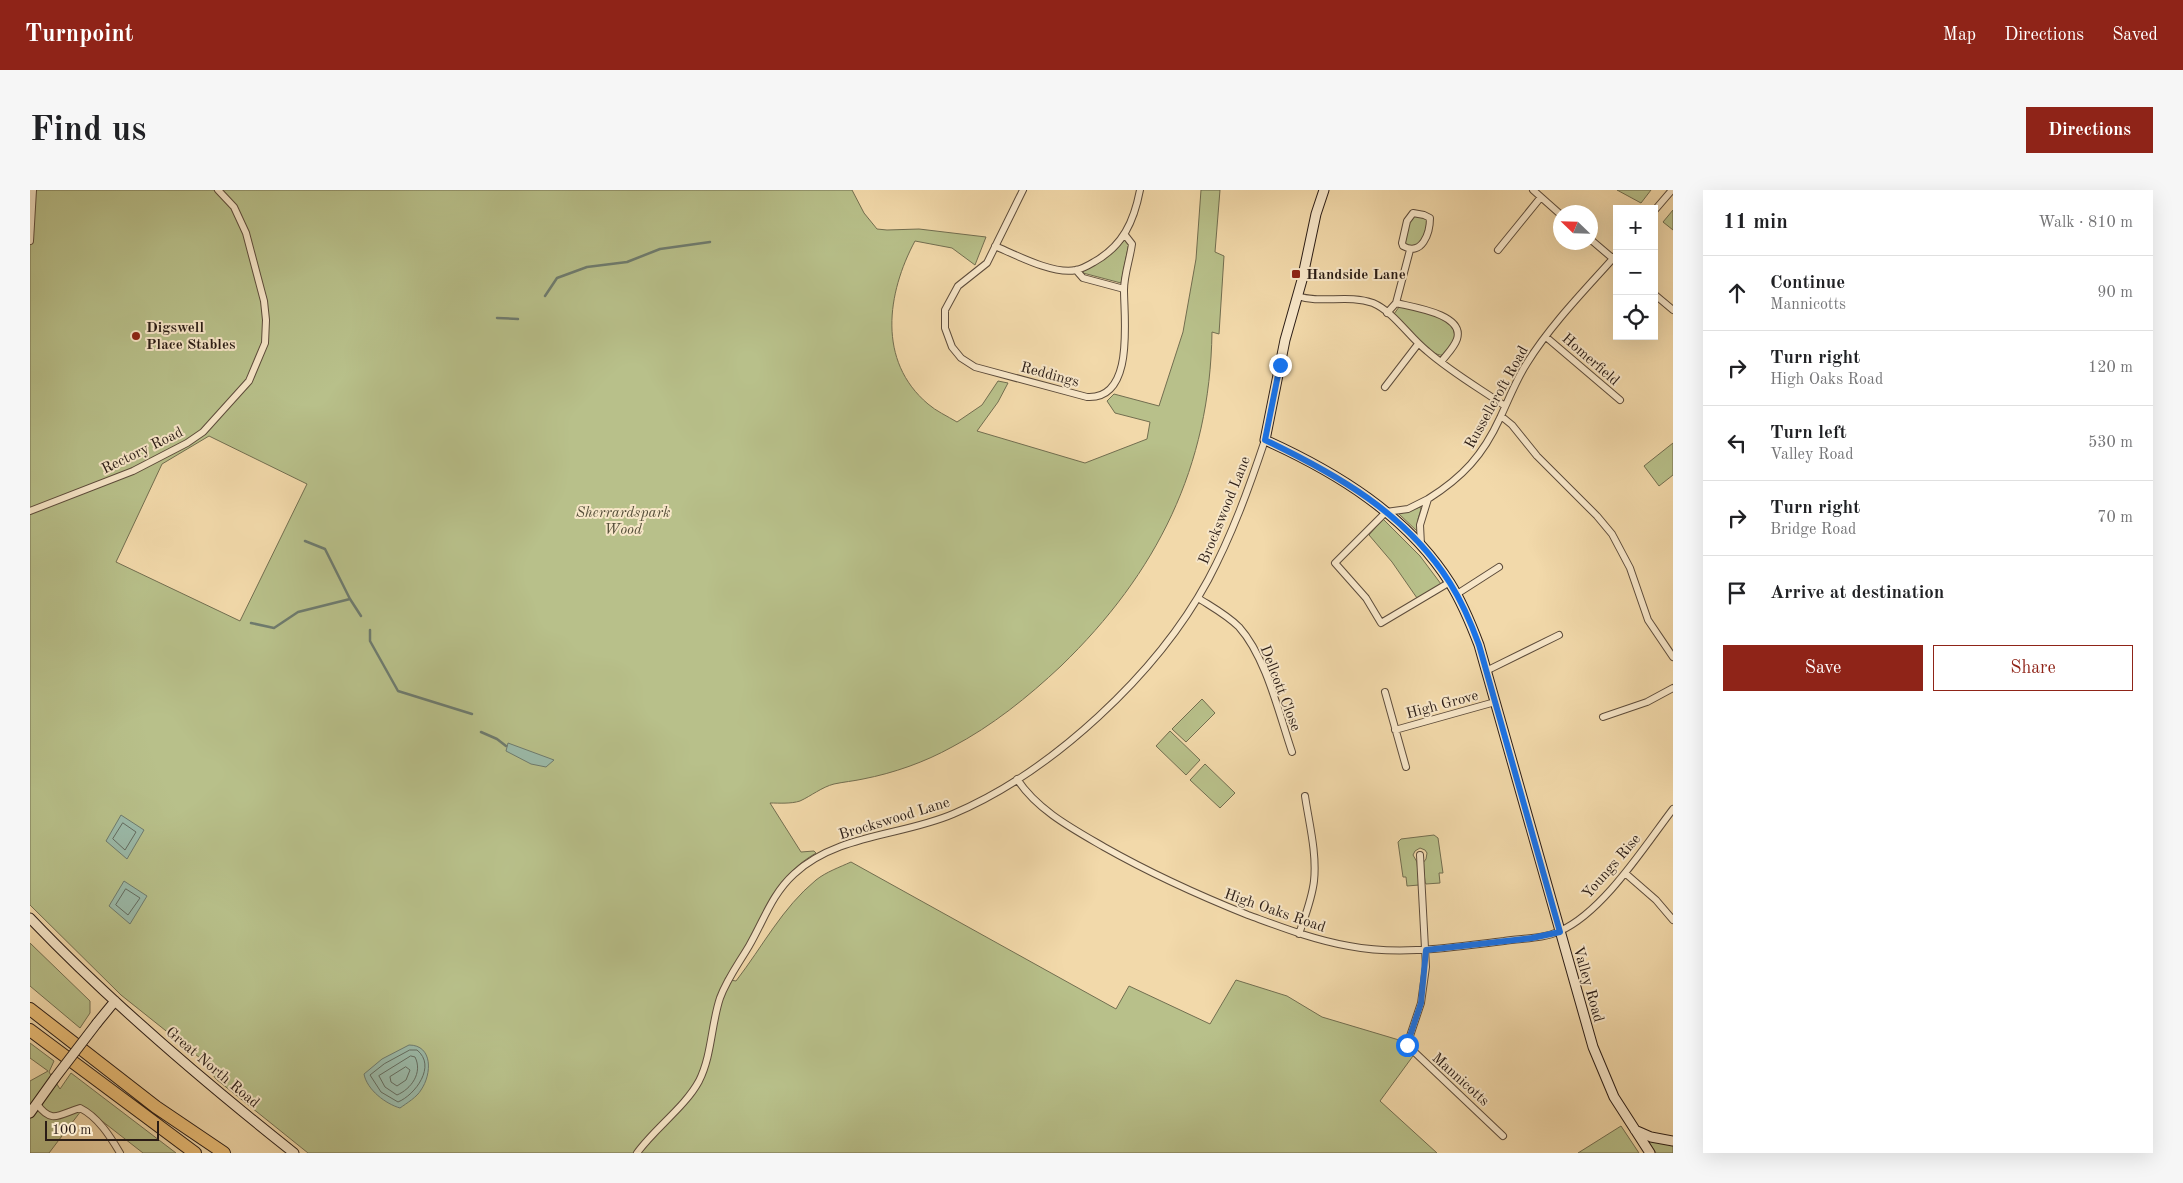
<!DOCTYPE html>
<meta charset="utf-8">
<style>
body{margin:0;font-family:"Old Standard TT",serif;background:#f6f6f6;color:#202124}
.controls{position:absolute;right:15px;top:15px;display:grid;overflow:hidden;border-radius:0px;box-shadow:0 5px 20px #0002}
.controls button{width:45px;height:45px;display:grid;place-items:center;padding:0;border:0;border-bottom:1px solid #e0e0e0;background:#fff;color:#202124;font:25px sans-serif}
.compass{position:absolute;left:1523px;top:15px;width:45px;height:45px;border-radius:50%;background:#fff;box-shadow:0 5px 20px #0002;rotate:293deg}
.scale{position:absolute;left:15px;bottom:12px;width:114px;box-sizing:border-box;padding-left:5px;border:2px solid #2b1d16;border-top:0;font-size:14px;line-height:18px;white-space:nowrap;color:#2b1d16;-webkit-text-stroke:4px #f7e6c8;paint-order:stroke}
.stop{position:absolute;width:15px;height:15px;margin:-11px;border:4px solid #1a73e8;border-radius:50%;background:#fff}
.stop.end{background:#1a73e8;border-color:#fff;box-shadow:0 1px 5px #0008}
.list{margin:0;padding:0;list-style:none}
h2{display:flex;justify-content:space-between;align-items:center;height:65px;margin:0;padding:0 20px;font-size:21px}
h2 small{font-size:16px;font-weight:400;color:#757577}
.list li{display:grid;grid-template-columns:32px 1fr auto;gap:15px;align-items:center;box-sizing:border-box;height:75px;padding:0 20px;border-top:1px solid #e0e0e0}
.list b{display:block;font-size:19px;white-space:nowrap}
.list p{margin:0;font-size:16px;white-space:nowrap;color:#757577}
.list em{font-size:16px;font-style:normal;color:#757577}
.actions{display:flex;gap:10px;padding:15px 20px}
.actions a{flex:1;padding:11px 0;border:1px solid #8f2418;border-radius:0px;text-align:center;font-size:18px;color:#8f2418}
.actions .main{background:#8f2418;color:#fff}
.icon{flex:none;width:28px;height:28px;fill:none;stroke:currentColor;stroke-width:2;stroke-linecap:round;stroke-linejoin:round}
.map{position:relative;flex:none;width:1643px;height:963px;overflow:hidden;border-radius:0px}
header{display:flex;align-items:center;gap:30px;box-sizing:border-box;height:70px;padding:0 25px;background:#8f2418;color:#fff}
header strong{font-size:24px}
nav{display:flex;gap:28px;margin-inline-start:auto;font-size:18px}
.intro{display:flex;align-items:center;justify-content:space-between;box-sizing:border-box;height:120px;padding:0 30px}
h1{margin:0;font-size:35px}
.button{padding:12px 22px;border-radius:0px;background:#8f2418;color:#fff;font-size:18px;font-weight:700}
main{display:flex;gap:30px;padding:0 30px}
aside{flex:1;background:#fff;border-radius:0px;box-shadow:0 5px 20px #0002}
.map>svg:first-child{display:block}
.green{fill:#b8c08a;stroke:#726e50;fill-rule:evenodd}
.water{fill:#9bbaa9;stroke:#6e7b6e}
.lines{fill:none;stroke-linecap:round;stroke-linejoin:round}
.shore{stroke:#636c60;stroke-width:1}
.stream{stroke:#6e7b6e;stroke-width:2.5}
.street-casing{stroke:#5d4c3b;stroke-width:8}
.secondary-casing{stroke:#2b1d16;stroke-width:11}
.highway-casing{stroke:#2b1d16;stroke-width:14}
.street{stroke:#f7e6c8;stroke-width:6}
.secondary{stroke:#f7e6c8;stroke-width:9}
.highway{stroke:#e9bc75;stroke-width:12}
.secondary-bridge-casing{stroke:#2b1d16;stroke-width:11;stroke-linecap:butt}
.secondary-bridge{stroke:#f7e6c8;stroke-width:9}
.route{stroke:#1a73e8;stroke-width:6}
.poi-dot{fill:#8f2418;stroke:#f7e6c8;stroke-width:2}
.labels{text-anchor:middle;stroke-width:4;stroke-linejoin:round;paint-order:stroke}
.poi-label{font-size:15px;font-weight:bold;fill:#2b1d16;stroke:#f7e6c8;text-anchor:start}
.street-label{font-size:15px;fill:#2b1d16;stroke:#f7e6c8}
.park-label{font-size:15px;font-style:italic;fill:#554e39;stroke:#f7e6c8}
</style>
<header>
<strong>Turnpoint</strong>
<nav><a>Map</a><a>Directions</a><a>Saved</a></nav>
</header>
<div class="intro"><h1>Find us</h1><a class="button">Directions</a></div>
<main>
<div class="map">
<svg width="1643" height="963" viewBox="0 0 1643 963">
<rect width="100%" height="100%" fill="#f2d9aa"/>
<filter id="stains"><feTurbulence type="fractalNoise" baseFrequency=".004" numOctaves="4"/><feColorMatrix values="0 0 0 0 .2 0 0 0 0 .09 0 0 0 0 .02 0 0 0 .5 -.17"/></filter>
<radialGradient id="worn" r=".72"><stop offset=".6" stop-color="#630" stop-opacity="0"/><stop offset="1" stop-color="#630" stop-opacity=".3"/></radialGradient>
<path class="green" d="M 0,0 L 822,0 L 834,23 L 847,39 L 857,40 L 889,39 L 956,47 L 945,75 L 922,58 L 885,51 C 857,103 847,171 898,214 C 906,221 917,226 927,232 L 952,215 L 968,191 L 978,193 L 968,212 L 947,241 L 1055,273 L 1117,249 L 1120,232 L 1085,223 L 1077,211 L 1084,204 L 1129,216 L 1153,142 L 1166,69 L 1171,0 L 1190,0 L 1185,62 L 1194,66 L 1189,144 L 1182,142 C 1180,277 1127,383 1031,476 C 998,507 962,536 922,557 C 895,572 864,583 833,589 C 824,591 813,592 804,594 C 792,597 781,606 770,611 C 761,614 749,613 740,613 L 771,662 L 784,661 L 786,663 C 748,685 737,716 718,752 C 712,765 703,777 695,789 L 706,791 C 733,756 752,718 786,690 C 796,682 810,677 821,672 L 1086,819 L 1099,796 L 1180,834 L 1206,790 L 1257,806 L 1292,827 L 1369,850 L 1368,854 L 1383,866 L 1350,911 L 1407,963 L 278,963 L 186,889 L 170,868 L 91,805 L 0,715 ZM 179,246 L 277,294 L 210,431 L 86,372 L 132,274 Z
M 1587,0 L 1621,0 L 1611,13 Z
M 1643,20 L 1643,40 L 1633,32 Z
M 1391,25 L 1398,31 L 1392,52 L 1384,57 L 1377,55 L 1374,53 L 1377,36 L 1384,26 Z
M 1095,50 L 1099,53 L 1091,93 L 1053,83 L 1053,80 L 1083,62 Z
M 1369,117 C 1388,120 1409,124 1424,137 L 1426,149 L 1413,165 C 1401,168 1372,133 1364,124 Z
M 1643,253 L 1643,285 L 1629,296 L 1614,276 Z
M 1390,317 L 1391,319 L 1388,329 L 1388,342 L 1369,324 Z
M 1353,329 L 1390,366 L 1411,394 L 1387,408 L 1362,372 L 1339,345 Z
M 1172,509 L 1185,523 L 1156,552 L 1142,539 Z
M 1140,541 L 1170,570 L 1156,585 L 1126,556 Z
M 1175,574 L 1205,603 L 1190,618 L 1160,590 Z
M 1404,645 L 1408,648 L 1413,683 L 1409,683 L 1410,693 L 1396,694 L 1395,692 L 1393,673 L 1396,669 L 1397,663 L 1395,660 L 1390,658 L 1385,661 L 1383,665 L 1387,672 L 1389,695 L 1377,696 L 1376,687 L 1373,687 L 1368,652 L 1371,649 Z
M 0,753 L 60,811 L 60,823 L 50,838 L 0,796 Z
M 0,853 L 24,871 L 19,882 L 30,899 L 41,883 L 146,963 L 113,963 L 54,917 L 19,963 L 0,963 L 0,891 L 18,881 L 0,868 Z
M 1591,936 L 1609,963 L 1548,963 Z
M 1619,949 L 1643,955 L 1643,963 L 1626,963 L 1618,951 Z"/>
<path class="water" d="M 478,553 L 524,570 L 516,577 L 501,574 L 476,561 Z
M 91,625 L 114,640 L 97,669 L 76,651 Z
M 94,691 L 117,706 L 100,734 L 79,716 Z
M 379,855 C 403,855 402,884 391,900 C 387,907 377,913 370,918 C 356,914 337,900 334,884 L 352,869 Z"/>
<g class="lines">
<path class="shore" d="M 93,633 L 106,642 L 95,660 L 83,649 Z
M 96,699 L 110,708 L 98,725 L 86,715 Z
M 380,860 L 387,860 C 407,876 385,905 368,912 L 351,902 L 340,885 L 354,874 Z
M 381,866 L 385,867 C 393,883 381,899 367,905 L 355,897 L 349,886 Z
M 376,877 L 380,880 L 376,890 L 367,896 L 361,892 L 360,887 Z"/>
<path class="stream" d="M 515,106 L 527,88 L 557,77 L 597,72 L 630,59 L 680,52
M 467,128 L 488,129
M 275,351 L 295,359 L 320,409 L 331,426
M 221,433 L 244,438 L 268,422 L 320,409
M 340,440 L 340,451 L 368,501 L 442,524
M 451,542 L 467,549 L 476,556"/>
<defs>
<path id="street" d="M 993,0 L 957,73 L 928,96 L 915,120 L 915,138 L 922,157 L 931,168 L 945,177 L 1057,207 C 1105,210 1094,129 1094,100 C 1094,85 1100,69 1102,54 L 1095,45
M 1503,0 L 1530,24
M 1624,21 L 1642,0
M 1383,23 L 1394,25 L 1400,28 C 1400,43 1392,67 1373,56 L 1372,53 L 1377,31 Z
M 1560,49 L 1587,72
M 0,51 L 3,0
M 965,56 C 986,65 1024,85 1046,80 C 1052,79 1059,75 1064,72 C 1093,56 1104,31 1110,0
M 1468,60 L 1511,7
M 1046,80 L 1053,88 L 1094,99
M 1624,104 L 1643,120
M 1267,106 C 1291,114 1318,104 1343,113 C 1364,122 1379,147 1397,161 C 1421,182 1449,198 1475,216
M 1366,113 C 1382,117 1435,124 1427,149 C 1424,158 1416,165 1411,172
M 1357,123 L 1366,113 L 1380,60
M 1516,147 L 1590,210
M 1355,197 L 1388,154
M 1471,226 L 1482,235 L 1507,266 L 1567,326 L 1582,344 L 1600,378 L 1618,430 L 1643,467
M 1398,309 C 1433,287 1453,265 1470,228 C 1479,209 1486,190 1497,173 C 1522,133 1556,99 1587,64
M 0,321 L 103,281 L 157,253 L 173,242 L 219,191 L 235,153 L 236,130 L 234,111 L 216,43 L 204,17 L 188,0
M 1391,355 L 1390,335 L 1398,309 L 1378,319 L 1356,322 L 1305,373 L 1336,408 L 1351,433 L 1420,392
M 1427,404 L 1469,377
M 1168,408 C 1182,417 1197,425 1209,437 C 1236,467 1249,524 1262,562
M 1456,481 L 1529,445
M 1355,502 L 1376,577
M 1573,527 L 1617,512 L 1643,498
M 1365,540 L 1465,512
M 987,589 C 1007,620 1043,639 1074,657 C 1120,683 1168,705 1218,725 C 1251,737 1284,750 1319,756 C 1371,766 1423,757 1474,751 C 1493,748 1513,749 1530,741 C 1573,722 1614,657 1643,619
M 1390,665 L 1396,777 L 1391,813 L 1377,855 L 1473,946
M 1595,683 L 1626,710 L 1643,730
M 1269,744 C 1275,726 1282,709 1284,691 C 1287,663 1279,633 1275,606
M 7,914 C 22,935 30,924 50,918 C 68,927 80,946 90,963
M 607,963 C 625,938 655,917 669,891 C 682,865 681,835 690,808 C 697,789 709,773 719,756 C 734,730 742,704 764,684 C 807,644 872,646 923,624 C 1022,582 1127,484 1178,390 C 1202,345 1219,298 1235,250"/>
<path id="secondary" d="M 1294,0 L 1286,24 L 1272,90 L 1255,150 L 1235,250 C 1306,282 1377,325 1420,393 C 1432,412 1441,434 1449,455 L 1563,857 L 1584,907 L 1620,963
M 0,728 C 81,813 172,890 264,963
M 67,833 L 85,811
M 0,923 L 25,888
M 1605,940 L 1621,947 L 1643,951"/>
<path id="highway" d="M 0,819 L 126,917 L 194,963
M 0,840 L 165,963"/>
</defs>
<use href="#street" class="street-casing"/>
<use href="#secondary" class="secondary-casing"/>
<use href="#highway" class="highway-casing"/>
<use href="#street" class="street"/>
<use href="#secondary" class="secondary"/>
<use href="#highway" class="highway"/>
<defs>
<path id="secondary-bridge" d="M 25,888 L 67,833"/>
</defs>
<use href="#secondary-bridge" class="secondary-bridge-casing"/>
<use href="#secondary-bridge" class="secondary-bridge"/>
</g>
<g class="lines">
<path class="route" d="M 1250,175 L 1235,250 C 1306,284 1376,323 1420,393 C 1432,412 1441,433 1449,455 L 1530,742 L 1502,748 L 1396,760 L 1391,813 L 1377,855"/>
</g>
<g class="poi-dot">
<rect x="1261" y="79" width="10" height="10" rx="2.5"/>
<circle cx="106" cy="146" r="5"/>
</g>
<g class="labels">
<g class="poi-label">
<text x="1276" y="89">Handside Lane</text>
<text x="116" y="142">Digswell<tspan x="116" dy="17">Place Stables</tspan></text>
</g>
<g class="street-label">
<text transform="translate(1561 169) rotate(41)" y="5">Homerfield</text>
<text transform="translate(1020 184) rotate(15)" y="5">Reddings</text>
<text transform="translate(1466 207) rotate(-61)" y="5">Russellcroft Road</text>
<text transform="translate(112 260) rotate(-26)" y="5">Rectory Road</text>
<text transform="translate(1194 320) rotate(-68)" y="5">Brockswood Lane</text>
<text transform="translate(1251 498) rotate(69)" y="5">Dellcott Close</text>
<text transform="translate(1412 514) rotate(-15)" y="5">High Grove</text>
<text transform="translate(864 628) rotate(-17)" y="5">Brockswood Lane</text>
<text transform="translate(1581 676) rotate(-49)" y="5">Youngs Rise</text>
<text transform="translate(1245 720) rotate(19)" y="5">High Oaks Road</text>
<text transform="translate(1559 794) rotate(74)" y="5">Valley Road</text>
<text transform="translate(183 877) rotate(40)" y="5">Great North Road</text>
<text transform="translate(1431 889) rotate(42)" y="5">Mannicotts</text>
</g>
<g class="park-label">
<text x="593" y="327">Sherrardspark<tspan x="593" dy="17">Wood</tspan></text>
</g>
</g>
<rect width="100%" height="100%" filter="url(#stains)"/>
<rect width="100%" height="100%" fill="url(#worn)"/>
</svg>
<div class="controls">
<button>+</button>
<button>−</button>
<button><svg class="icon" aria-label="locate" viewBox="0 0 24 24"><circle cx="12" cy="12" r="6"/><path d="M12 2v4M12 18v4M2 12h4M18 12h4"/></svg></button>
</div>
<svg class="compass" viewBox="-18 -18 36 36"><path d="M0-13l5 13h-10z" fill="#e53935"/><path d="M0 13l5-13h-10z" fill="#757577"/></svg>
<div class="scale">100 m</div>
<div class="stop" style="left:1377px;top:855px"></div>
<div class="stop end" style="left:1250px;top:175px"></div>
</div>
<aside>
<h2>11 min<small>Walk · 810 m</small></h2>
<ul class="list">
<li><svg class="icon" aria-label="ahead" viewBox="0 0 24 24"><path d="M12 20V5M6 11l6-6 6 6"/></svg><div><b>Continue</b><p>Mannicotts</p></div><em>90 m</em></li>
<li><svg class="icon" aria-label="right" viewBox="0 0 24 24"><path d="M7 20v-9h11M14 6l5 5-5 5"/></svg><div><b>Turn right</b><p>High Oaks Road</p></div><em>120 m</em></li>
<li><svg class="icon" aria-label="left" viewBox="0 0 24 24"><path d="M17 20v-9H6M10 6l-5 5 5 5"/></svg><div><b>Turn left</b><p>Valley Road</p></div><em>530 m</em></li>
<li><svg class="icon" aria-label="right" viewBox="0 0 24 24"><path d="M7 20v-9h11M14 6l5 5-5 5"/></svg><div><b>Turn right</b><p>Bridge Road</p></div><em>70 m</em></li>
<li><svg class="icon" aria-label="arrive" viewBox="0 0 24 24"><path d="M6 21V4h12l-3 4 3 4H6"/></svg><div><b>Arrive at destination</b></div></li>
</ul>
<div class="actions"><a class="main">Save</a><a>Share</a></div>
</aside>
</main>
